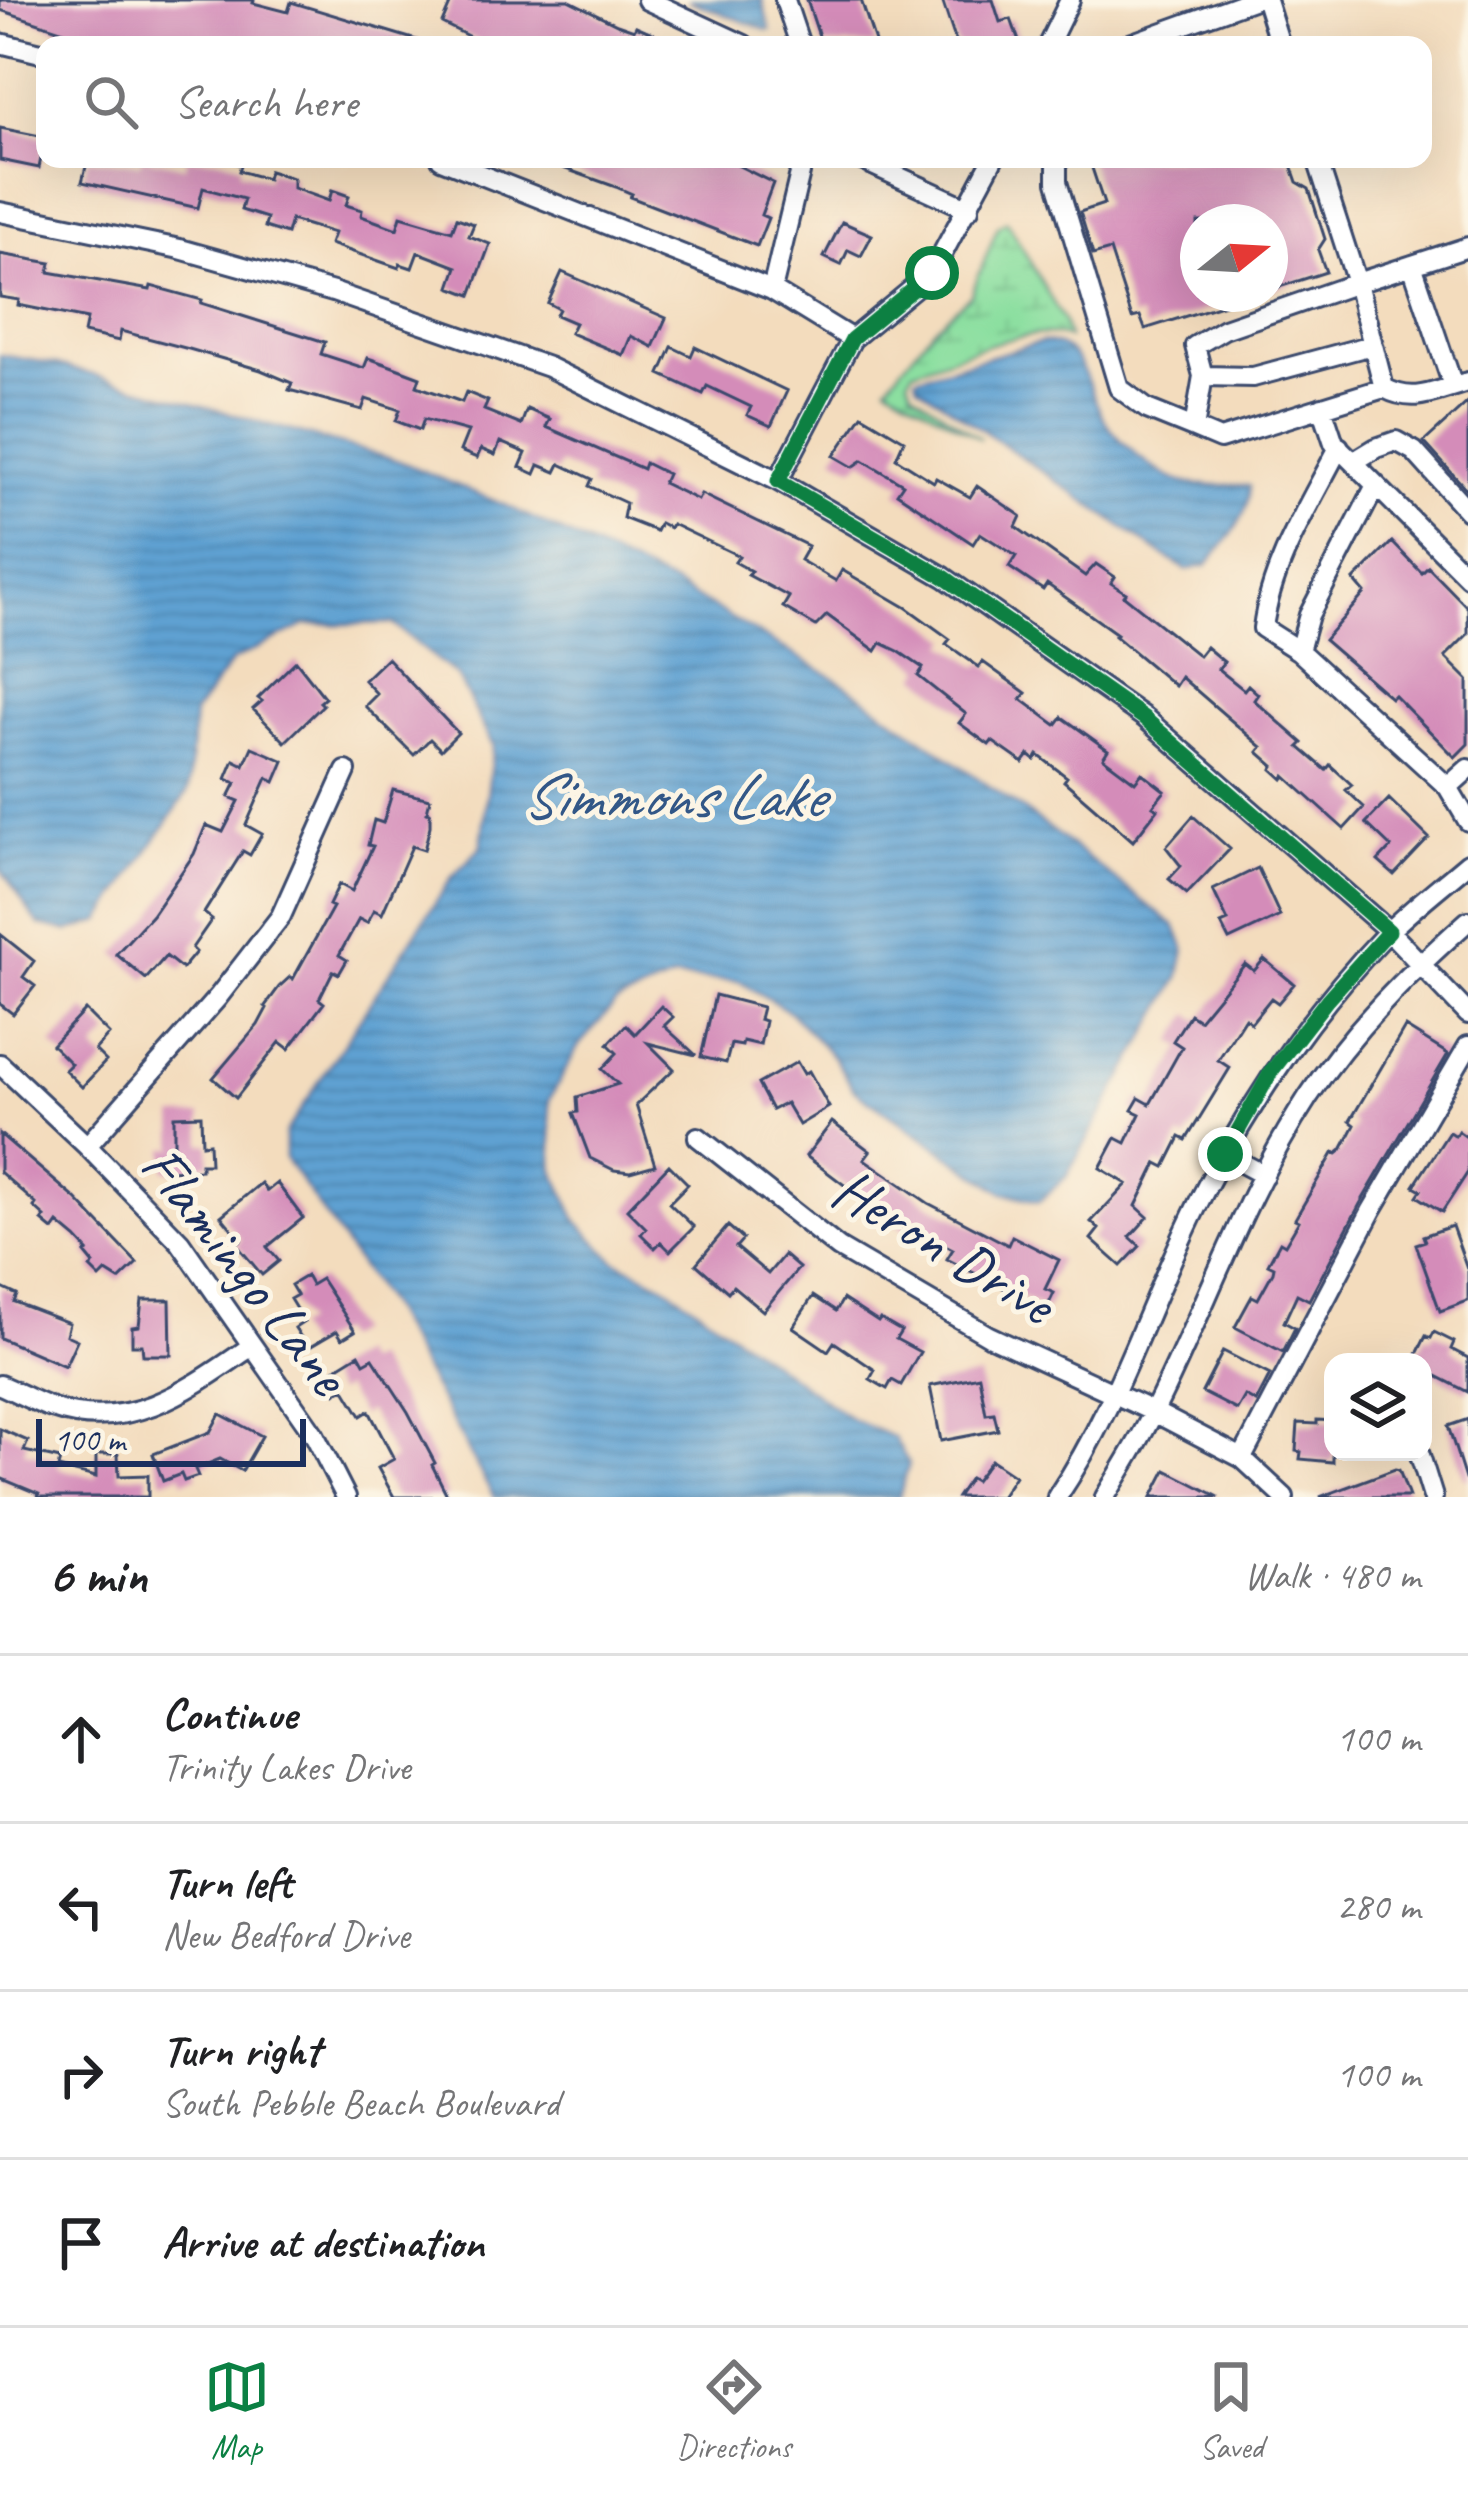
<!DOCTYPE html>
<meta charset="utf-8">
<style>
body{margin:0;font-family:Caveat,sans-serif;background:#f2f2f2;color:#202124}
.controls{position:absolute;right:36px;bottom:36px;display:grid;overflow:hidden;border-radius:24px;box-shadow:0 12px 48px #0002}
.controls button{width:108px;height:108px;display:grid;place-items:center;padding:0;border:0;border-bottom:3px solid #e0e0e0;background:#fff;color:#202124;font:60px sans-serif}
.compass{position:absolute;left:1180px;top:204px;width:108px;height:108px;border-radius:50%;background:#fff;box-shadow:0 12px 48px #0002;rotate:72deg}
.scale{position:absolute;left:36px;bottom:30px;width:270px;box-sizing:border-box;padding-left:12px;border:6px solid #1b2f5e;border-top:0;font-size:33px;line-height:42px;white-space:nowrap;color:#1b2f5e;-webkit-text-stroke:9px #fcf5e5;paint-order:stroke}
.stop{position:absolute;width:36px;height:36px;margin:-27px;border:9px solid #0b8043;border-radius:50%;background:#fff}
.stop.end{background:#0b8043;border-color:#fff;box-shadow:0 3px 12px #0008}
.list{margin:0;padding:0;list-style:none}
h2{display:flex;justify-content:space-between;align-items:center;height:156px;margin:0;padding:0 48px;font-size:51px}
h2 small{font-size:39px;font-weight:400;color:#757577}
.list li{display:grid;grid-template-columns:78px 1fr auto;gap:36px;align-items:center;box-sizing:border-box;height:168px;padding:0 48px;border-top:3px solid #e0e0e0}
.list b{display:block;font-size:45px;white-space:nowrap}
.list p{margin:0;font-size:39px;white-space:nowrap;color:#757577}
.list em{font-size:39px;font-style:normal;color:#757577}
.icon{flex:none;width:66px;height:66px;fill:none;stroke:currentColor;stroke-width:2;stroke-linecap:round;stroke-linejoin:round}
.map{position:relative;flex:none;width:1468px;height:1497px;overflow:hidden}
.search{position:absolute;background:#fff;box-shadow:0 12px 48px #0002;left:36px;right:36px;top:36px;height:132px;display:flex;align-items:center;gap:30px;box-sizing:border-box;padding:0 42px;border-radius:24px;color:#757577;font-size:45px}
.sheet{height:828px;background:#fff}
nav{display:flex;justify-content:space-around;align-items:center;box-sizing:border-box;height:168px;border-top:3px solid #e0e0e0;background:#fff;font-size:33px;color:#757577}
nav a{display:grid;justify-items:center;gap:6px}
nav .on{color:#0b8043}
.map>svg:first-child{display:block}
.wetland{fill:url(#wetland-marsh);stroke:#54877f;stroke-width:3}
.water{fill:url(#water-rules);stroke:#3c6898;stroke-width:3}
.building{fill:#d48cb9}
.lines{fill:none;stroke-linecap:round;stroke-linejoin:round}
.minor-casing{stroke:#3b496c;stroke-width:24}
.minor{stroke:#fff;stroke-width:18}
.route{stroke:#0b8043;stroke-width:15}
.labels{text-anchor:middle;stroke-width:10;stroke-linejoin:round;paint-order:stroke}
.street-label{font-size:60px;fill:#1b2f5e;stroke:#fcf5e5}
.water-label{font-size:63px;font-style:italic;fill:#325787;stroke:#fcf5e5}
</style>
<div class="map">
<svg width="1468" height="1497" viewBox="0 0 1468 1497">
<defs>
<pattern id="wetland-marsh" width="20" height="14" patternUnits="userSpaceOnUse" patternTransform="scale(3)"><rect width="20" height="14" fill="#8cdfa0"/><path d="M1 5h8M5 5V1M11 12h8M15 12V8" fill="none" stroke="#78c08c"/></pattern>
<pattern id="water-rules" width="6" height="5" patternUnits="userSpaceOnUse" patternTransform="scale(3)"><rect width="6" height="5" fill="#5ea1d2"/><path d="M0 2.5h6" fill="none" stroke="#4d84ae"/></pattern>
</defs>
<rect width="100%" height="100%" fill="#fcf5e5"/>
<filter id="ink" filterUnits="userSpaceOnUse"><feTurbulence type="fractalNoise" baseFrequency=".00833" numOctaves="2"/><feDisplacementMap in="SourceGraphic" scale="24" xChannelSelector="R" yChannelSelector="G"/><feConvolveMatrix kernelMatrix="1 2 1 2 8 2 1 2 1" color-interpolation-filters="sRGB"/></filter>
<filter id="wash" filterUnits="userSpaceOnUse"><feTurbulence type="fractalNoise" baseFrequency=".004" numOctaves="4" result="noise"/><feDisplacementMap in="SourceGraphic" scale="48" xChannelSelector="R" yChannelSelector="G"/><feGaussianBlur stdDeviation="2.7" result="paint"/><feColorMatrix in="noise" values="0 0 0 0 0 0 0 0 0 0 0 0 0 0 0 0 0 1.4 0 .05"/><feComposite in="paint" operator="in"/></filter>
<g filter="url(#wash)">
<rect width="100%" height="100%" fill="#f3dcbd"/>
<path class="wetland" d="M 1007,221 L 1063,320 L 1068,338 C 1033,323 951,358 914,370 L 908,379 L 912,391 L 981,439 L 887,385 L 934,328 L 971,295 L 998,226 Z"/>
<path class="water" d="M 688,0 L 762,0 L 770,30 L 766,30 Z
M 1042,342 C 1088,343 1085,393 1108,425 C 1122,444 1145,463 1165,475 C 1193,491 1220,482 1249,486 C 1253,513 1223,545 1207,565 L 1187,570 L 1167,558 L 918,385 L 916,377 Z
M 0,355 L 54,364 L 399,461 L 509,507 L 674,585 L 843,683 L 1054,832 L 1176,927 L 1185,950 L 1179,978 L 1066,1177 L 1039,1201 L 1004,1193 L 854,1090 L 833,1056 L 790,1012 L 739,981 L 674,978 L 616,1003 L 579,1045 L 549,1100 L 554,1171 L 577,1221 L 614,1260 L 663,1284 L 851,1419 L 894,1438 L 909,1464 L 899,1497 L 494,1497 L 389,1308 L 285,1158 L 285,1134 L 452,877 L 481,847 L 493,746 L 458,677 L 392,623 L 305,625 L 232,661 L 194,713 L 188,791 L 101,921 L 69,931 L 39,925 L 0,868 Z"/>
<g id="blocks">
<path class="building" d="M 0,0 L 254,0 L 253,3 L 288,12 L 291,2 L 423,42 L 147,45 L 95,36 L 94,41 L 0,10 Z
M 452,0 L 568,0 L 617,24 L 634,30 L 636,26 L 680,45 L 486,45 L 442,23 Z
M 807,0 L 861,0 L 876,45 L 822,45 Z
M 942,0 L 993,0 L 1000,22 L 1011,19 L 1019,41 L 1006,45 L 957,45 Z
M 0,128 L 45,137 L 39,168 L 0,160 Z
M 88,159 L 140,164 L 141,159 L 149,159 L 185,167 L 187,159 L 220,159 L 241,165 L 239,171 L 267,179 L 269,171 L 293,178 L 293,188 L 329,201 L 332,190 L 349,196 L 346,205 L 362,210 L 361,216 L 397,229 L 401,216 L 452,231 L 457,218 L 474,224 L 469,236 L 490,244 L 471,295 L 450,287 L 457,267 L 418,252 L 412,268 L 400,264 L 399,268 L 330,244 L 334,233 L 291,220 L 287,234 L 265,227 L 267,218 L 241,210 L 244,199 L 203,188 L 198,208 L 82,182 Z
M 538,159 L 725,159 L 773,183 L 761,215 L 768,218 L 757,246 L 630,197 L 632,194 L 616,187 Z
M 1089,159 L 1289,159 L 1297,182 L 1309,189 L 1325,239 L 1318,250 L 1326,272 L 1270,290 L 1270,222 L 1198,222 L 1198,294 L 1246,294 L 1247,297 L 1145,329 L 1140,316 L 1132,318 L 1110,250 L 1093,255 L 1080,212 L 1104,204 Z
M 842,222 L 872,235 L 861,256 L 848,250 L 841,265 L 824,257 Z
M 0,254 L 51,263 L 49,272 L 150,290 L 151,286 L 202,300 L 201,303 L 325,342 L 321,354 L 364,368 L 368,358 L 388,365 L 420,377 L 417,386 L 462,402 L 466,392 L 488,401 L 484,410 L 521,425 L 527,409 L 550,419 L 546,427 L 643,469 L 645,463 L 667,474 L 663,483 L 698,500 L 701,494 L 808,546 L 800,560 L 836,581 L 842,570 L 907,608 L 950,639 L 946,644 L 979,667 L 983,662 L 1026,693 L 1021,699 L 1056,725 L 1062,717 L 1108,750 L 1103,758 L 1135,782 L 1142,773 L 1165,791 L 1153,806 L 1158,809 L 1133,841 L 1064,781 L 1067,777 L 1038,755 L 1035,760 L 1029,755 L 1023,763 L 992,741 L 989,745 L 959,723 L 966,714 L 918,676 L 923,668 L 898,651 L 881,643 L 876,651 L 827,615 L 816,626 L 783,607 L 789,597 L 748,575 L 751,571 L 735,562 L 739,556 L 672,524 L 670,528 L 660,523 L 656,531 L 623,518 L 626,503 L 589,486 L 592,479 L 560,464 L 556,472 L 539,465 L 535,474 L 520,467 L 526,453 L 500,442 L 495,455 L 481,449 L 477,458 L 460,451 L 468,431 L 424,419 L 420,430 L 396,421 L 400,410 L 366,399 L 362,410 L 289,390 L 292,383 L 261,370 L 189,349 L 121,331 L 119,341 L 84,333 L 87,319 L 18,305 L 19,300 L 0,297 Z
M 562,272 L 666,318 L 653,347 L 631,336 L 623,355 L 570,333 L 575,323 L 556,315 L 559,309 L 548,303 Z
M 672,347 L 691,356 L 695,347 L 787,391 L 771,426 L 747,415 L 751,407 L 707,386 L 703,394 L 660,374 Z
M 1468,402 L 1468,491 L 1424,442 Z
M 862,415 L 904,440 L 896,458 L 934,482 L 936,478 L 970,497 L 977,486 L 1021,516 L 1016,527 L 1085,576 L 1096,564 L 1115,577 L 1111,583 L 1126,593 L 1124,596 L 1199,656 L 1206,647 L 1224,662 L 1218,669 L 1244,690 L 1248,685 L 1258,694 L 1254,700 L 1303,743 L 1299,747 L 1326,770 L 1330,765 L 1352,785 L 1346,790 L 1364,807 L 1344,829 L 1285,776 L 1283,779 L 1272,769 L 1274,766 L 1258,752 L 1262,747 L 1181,677 L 1175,686 L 1115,636 L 1117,634 L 1047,584 L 1043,590 L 1009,567 L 1016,556 L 980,533 L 973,544 L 897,493 L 903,484 L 863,460 L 853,467 L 834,456 Z
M 1392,542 L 1422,573 L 1428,567 L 1468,608 L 1468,634 L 1445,657 L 1468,680 L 1468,744 L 1455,757 L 1394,695 L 1391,698 L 1324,640 L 1365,593 L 1354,580 Z
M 387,658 L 458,733 L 441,750 L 430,739 L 414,755 L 365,706 L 377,694 L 364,680 Z
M 296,661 L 325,698 L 320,702 L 323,705 L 285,742 L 253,709 L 262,701 L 258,698 Z
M 252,747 L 284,761 L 275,782 L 267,778 L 246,825 L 262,834 L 250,855 L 243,851 L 204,913 L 212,919 L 192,948 L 196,952 L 182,969 L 166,956 L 146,979 L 116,954 L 152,915 L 194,854 L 206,825 L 223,832 L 239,801 L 229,797 L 236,783 L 226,779 L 234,760 L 244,765 Z
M 393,790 L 430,799 L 427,812 L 430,813 L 430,826 L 424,850 L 412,846 L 382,914 L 374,910 L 367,923 L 359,919 L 339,955 L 347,960 L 339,974 L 333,971 L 319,999 L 324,1003 L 289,1049 L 280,1042 L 236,1098 L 213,1078 L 258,1025 L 267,1008 L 265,1006 L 279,987 L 290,977 L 293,979 L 333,907 L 329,905 L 339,884 L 352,891 L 373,846 L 368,845 L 374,820 L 383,823 Z
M 1389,799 L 1429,838 L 1394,875 L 1378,861 L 1391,847 L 1366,823 Z
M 1193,816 L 1230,849 L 1187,894 L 1169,879 L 1181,866 L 1166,847 Z
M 1258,868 L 1280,916 L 1229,940 L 1221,924 L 1228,921 L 1213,890 Z
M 0,934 L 34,961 L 23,977 L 35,986 L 13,1014 L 0,1004 Z
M 1264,959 L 1294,984 L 1278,1003 L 1271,998 L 1251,1023 L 1245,1018 L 1218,1060 L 1230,1068 L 1186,1140 L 1180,1137 L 1165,1167 L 1157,1163 L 1136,1206 L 1148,1217 L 1130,1237 L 1140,1246 L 1121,1266 L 1091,1239 L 1099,1229 L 1091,1222 L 1127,1184 L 1100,1168 L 1116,1138 L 1126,1143 L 1140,1114 L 1132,1110 L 1139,1098 L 1150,1104 L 1182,1047 L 1173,1041 L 1190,1014 L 1199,1020 L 1245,964 L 1254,971 Z
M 715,995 L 762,1007 L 759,1019 L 765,1021 L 760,1045 L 743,1041 L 742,1046 L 731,1044 L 726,1063 L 701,1057 Z
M 661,1006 L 673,1017 L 664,1026 L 696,1055 L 648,1043 L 674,1069 L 636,1105 L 655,1165 L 630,1172 L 614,1170 L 590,1158 L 573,1113 L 578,1112 L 577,1097 L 618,1084 L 602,1069 L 617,1053 L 608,1044 L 626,1025 L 635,1034 Z
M 85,1010 L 109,1034 L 95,1050 L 106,1061 L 82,1087 L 65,1070 L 71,1064 L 52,1045 Z
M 1405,1027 L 1448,1054 L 1360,1204 L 1309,1300 L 1297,1294 L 1284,1322 L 1295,1328 L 1283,1352 L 1235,1327 L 1252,1296 L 1258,1299 L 1273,1272 L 1274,1267 L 1268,1264 L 1280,1242 L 1285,1245 L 1299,1221 L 1295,1219 L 1334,1152 L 1337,1154 L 1342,1150 L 1355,1125 L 1350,1121 Z
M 797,1062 L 804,1074 L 809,1071 L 829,1107 L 799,1125 L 786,1103 L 772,1110 L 758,1084 Z
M 201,1115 L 202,1144 L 209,1143 L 210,1164 L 201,1164 L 201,1170 L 165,1171 L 165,1148 L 174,1148 L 174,1116 Z
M 832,1122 L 870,1151 L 864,1159 L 928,1203 L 1008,1245 L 1012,1236 L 1059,1260 L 1045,1289 L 1054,1293 L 1046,1310 L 947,1259 L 953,1249 L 915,1229 L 912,1233 L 897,1225 L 806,1156 Z
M 1458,1131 L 1468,1138 L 1468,1172 L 1442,1212 L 1417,1196 L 1421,1190 L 1414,1186 L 1449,1132 L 1455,1136 Z
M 0,1134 L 76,1199 L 137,1263 L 119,1280 L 106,1272 L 100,1278 L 90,1268 L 94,1264 L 85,1253 L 88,1251 L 76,1238 L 58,1223 L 53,1230 L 42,1221 L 45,1217 L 34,1207 L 36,1204 L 0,1172 Z
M 669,1165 L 688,1184 L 669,1203 L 694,1227 L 670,1251 L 661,1242 L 655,1248 L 641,1234 L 646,1228 L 627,1209 Z
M 261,1183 L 267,1191 L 277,1183 L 303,1218 L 267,1247 L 279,1261 L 262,1275 L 236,1244 L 241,1240 L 221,1216 Z
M 728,1226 L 743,1239 L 736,1247 L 768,1274 L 784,1255 L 799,1268 L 763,1311 L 733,1286 L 728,1292 L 696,1264 Z
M 1452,1226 L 1468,1271 L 1468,1301 L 1440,1311 L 1416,1244 L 1425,1241 L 1423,1236 Z
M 306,1276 L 311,1285 L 321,1279 L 355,1331 L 342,1339 L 337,1331 L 308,1348 L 295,1328 L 304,1322 L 290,1299 L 297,1295 L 291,1285 Z
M 0,1287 L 17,1295 L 14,1302 L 69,1323 L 66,1335 L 77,1340 L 65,1366 L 0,1338 Z
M 813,1296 L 836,1311 L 843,1299 L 878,1322 L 880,1319 L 901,1331 L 896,1339 L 920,1352 L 901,1385 L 892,1380 L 887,1389 L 870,1379 L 875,1370 L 834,1342 L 828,1351 L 793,1327 Z
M 142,1300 L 170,1300 L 171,1355 L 143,1355 L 142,1345 L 132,1345 L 132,1327 L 139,1326 Z
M 1434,1332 L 1454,1342 L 1451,1349 L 1468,1358 L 1468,1392 L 1423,1369 L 1423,1362 L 1413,1362 L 1426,1336 L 1431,1338 Z
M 1223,1351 L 1270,1375 L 1256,1402 L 1245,1396 L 1237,1410 L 1202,1392 Z
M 359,1354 L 364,1363 L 373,1358 L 408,1412 L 435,1463 L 432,1465 L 448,1497 L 394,1497 L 378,1468 L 394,1459 L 369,1411 L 361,1416 L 344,1388 L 336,1393 L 325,1375 Z
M 979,1376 L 986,1414 L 994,1413 L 998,1430 L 941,1441 L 930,1386 Z
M 220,1414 L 262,1436 L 242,1471 L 220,1459 L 195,1469 L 198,1476 L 184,1481 L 181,1474 L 163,1481 L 153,1454 L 210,1432 Z
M 1468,1419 L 1468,1478 L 1465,1479 L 1448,1426 Z
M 1317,1420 L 1333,1421 L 1333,1462 L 1300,1459 L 1301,1452 L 1296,1451 L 1298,1423 L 1317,1424 Z
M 0,1429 L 28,1441 L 24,1451 L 60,1459 L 58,1468 L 96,1477 L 96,1454 L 118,1454 L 119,1476 L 148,1475 L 148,1497 L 38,1497 L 39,1494 L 0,1478 Z
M 991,1460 L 1015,1476 L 1001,1497 L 957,1497 L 970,1478 L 975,1481 Z
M 1395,1469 L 1399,1470 L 1409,1497 L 1320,1497 Z
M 1166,1470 L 1219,1497 L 1152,1497 Z"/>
</g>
</g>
<g filter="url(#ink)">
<use href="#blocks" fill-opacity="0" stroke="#3b496c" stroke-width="3"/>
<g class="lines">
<defs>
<path id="minor" d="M 647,0 L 744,45
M 785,0 L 800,45
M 1266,0 L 1280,45
M 0,43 L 45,54
M 1048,45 L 1070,0
M 1127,45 L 1252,0
M 441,159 L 772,290 L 800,173 L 796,159
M 860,159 L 969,209
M 1057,159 L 1057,182 L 1119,388 L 1147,409 L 1194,428
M 1317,159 L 1357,283 L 1468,247
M 0,212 L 180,249 L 333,292 L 548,367 L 778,481 L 944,577 L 1145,718 L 1389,931 L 1468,1014
M 1412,265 L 1453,386
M 1357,283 L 1384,388 L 1220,439 L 1194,428 L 1203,376 L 1195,346 L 1224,329 Z
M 772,290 L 852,339
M 1203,376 L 1253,377 L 1372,345
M 1384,388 C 1416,405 1435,390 1468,382
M 1322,407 L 1334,443 L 1468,577
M 1353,462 L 1376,448 L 1396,441 L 1414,451 L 1468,511
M 778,481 L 852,339 L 932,273 L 993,159
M 1375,487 L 1309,615 L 1299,651 L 1448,787 L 1468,821
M 1299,651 L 1263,628 C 1271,564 1310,504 1339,447
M 1448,787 L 1468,769
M 0,1064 L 87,1146 L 180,1242 L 314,1434 L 346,1497
M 698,1137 L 839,1248 L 989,1336 L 1154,1412 L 1242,1458 L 1284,1497
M 87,1146 L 218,997 L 281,916 L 346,771
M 1225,1154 L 1264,1175
M 0,1385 C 17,1392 34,1402 52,1408 C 130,1435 191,1388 252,1346
M 1419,1452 L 1433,1497
M 1242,1458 L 1372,1210 L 1468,1046
M 1057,1497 C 1122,1400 1153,1288 1207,1186 C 1256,1093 1313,1010 1386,934 C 1411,909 1441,886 1468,863
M 1105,1497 C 1122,1468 1141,1439 1155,1409 C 1207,1305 1244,1195 1308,1097 C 1352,1030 1408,974 1468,921"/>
</defs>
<use href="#minor" class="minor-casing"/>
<use href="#minor" class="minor"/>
</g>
</g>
<g class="lines" filter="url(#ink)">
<path class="route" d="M 932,273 L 852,339 L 778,481 L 944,577 L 1144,718 L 1389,931 L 1327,1000 L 1271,1072 L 1225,1154"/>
</g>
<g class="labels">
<g class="street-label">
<text transform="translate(944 1245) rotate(31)" y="21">Heron Drive</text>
<text transform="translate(246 1269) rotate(52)" y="21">Flamingo Lane</text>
</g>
<g class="water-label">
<text x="672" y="817">Simmons Lake</text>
</g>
</g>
</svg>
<div class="controls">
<button><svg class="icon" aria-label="layers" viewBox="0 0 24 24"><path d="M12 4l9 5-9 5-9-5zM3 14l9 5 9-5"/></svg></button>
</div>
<svg class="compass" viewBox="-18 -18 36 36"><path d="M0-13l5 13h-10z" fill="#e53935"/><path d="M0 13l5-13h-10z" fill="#757577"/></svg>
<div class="scale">100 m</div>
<div class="stop" style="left:932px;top:273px"></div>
<div class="stop end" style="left:1225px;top:1154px"></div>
<div class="search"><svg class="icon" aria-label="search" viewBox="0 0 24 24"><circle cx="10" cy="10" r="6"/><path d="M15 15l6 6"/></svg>Search here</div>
</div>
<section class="sheet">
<h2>6 min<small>Walk · 480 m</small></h2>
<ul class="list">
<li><svg class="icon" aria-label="ahead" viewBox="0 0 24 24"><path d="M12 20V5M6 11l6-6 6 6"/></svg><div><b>Continue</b><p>Trinity Lakes Drive</p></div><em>100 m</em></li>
<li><svg class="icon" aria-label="left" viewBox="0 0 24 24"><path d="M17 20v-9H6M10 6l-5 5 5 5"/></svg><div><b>Turn left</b><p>New Bedford Drive</p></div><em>280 m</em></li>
<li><svg class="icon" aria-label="right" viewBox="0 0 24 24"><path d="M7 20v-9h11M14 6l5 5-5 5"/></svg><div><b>Turn right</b><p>South Pebble Beach Boulevard</p></div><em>100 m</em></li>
<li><svg class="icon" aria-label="arrive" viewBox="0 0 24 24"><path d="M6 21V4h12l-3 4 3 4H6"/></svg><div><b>Arrive at destination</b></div></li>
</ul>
</section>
<nav>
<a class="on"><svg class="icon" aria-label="map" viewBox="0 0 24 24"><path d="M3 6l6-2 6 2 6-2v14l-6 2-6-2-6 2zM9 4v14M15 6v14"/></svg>Map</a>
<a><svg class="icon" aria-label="directions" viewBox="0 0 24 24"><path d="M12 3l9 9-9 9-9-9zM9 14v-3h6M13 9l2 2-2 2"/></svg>Directions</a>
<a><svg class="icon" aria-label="saved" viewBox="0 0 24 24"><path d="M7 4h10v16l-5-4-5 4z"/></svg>Saved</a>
</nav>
